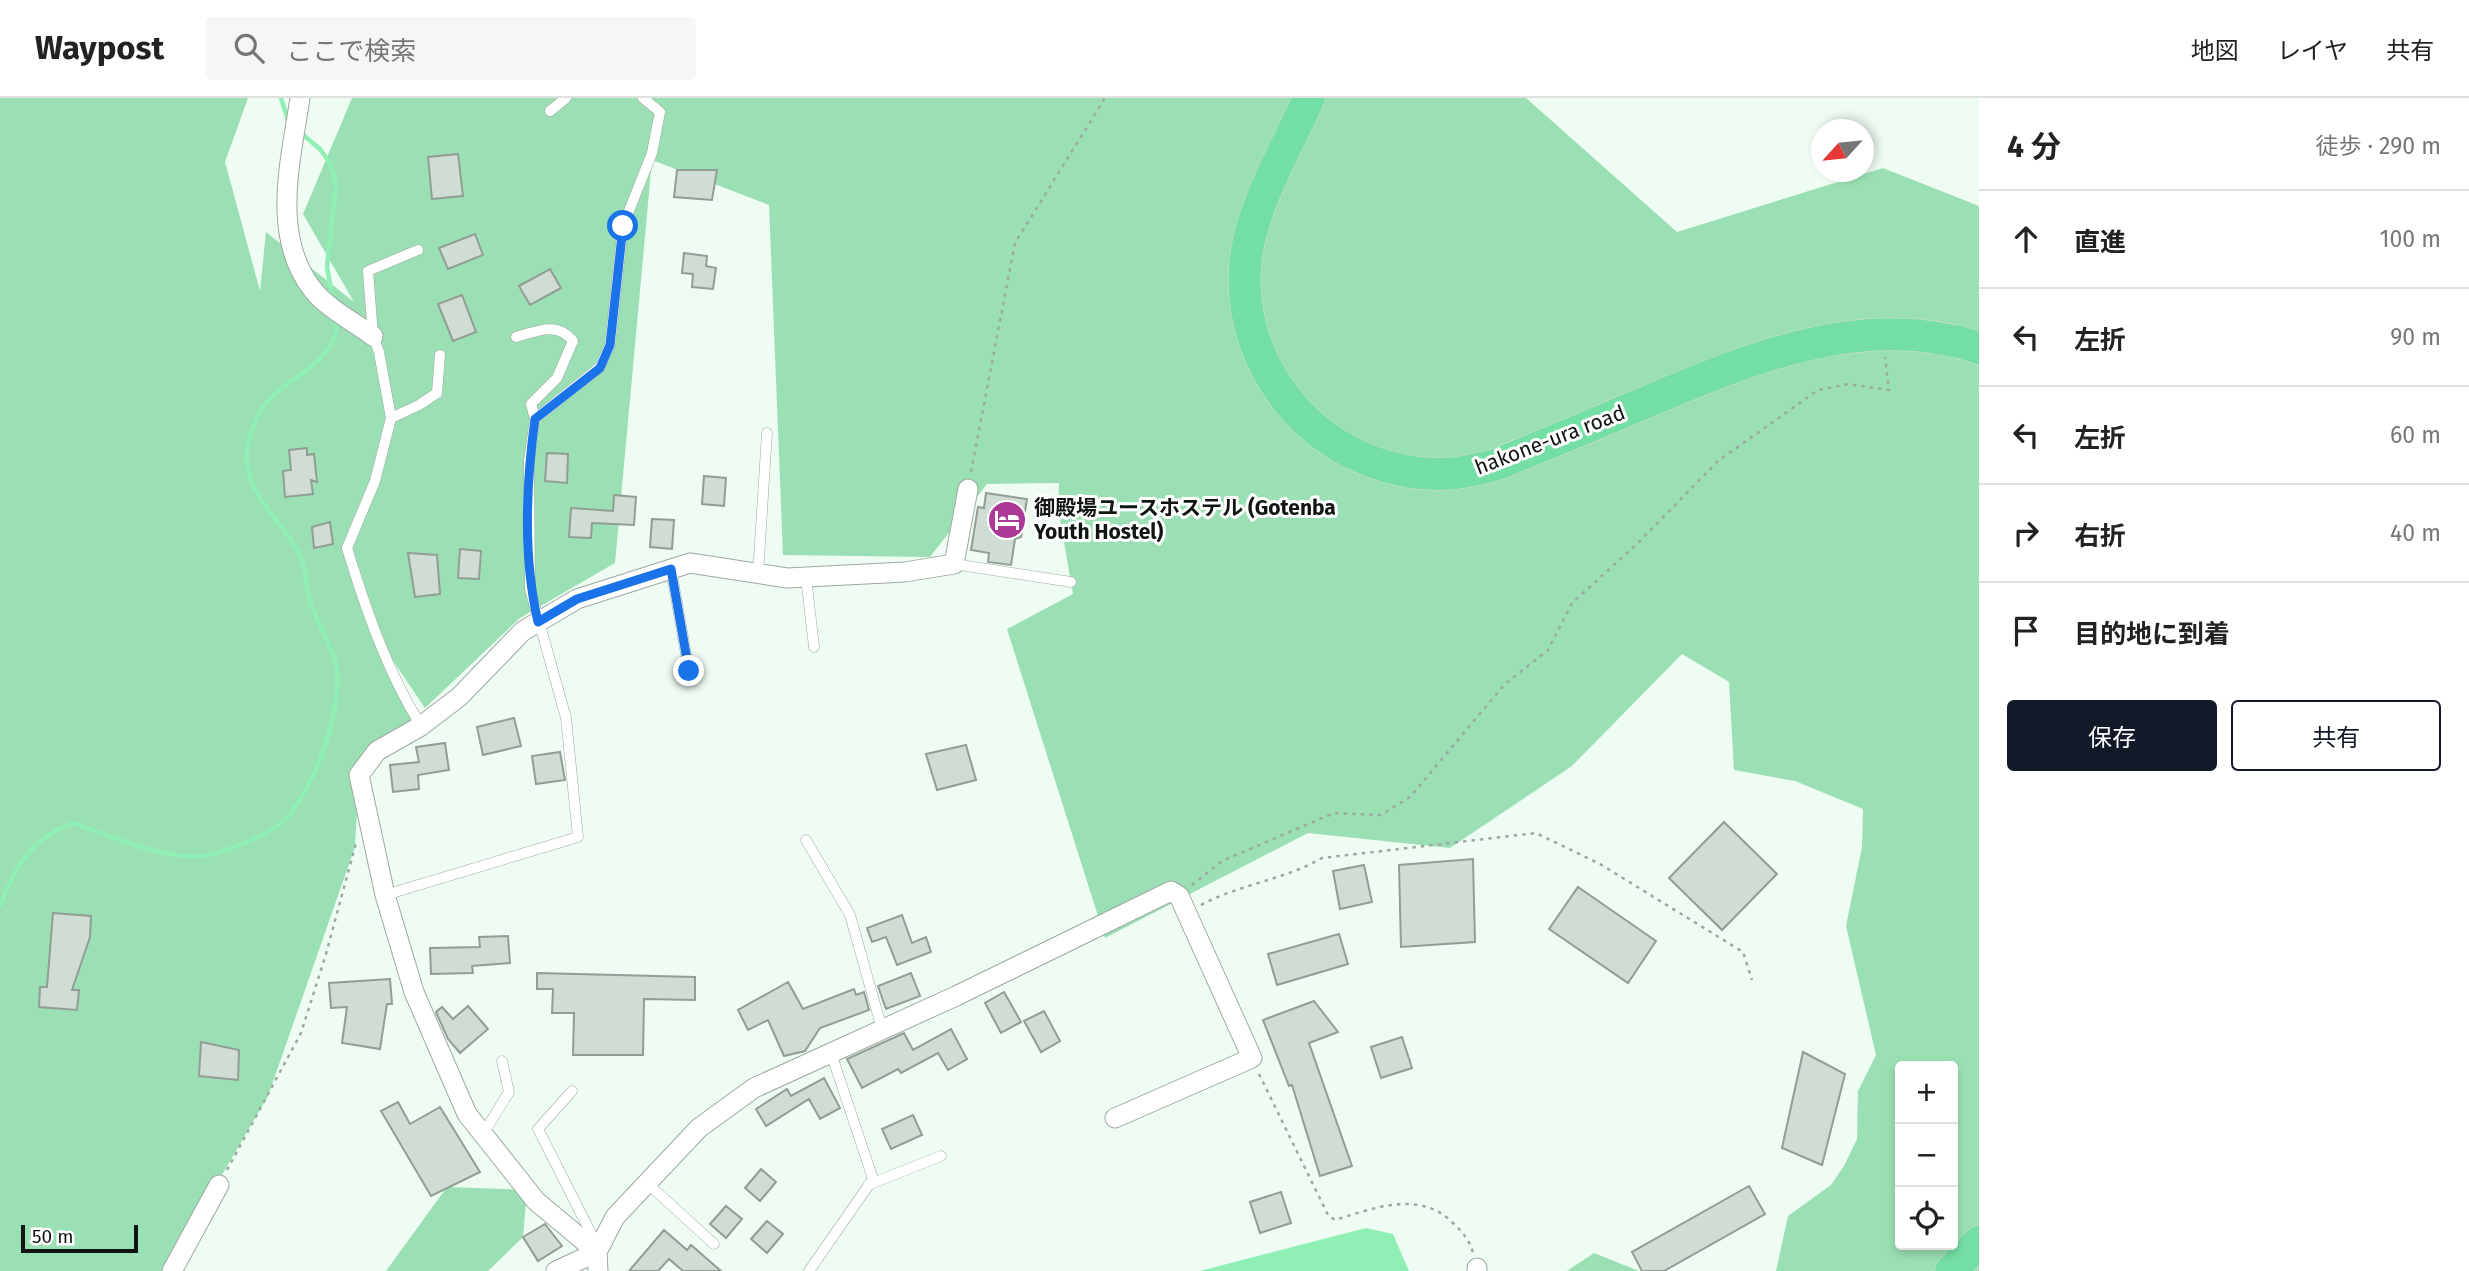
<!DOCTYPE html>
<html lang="ja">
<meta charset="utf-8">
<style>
body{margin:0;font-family:"Fira Sans","Noto Sans JP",sans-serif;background:#f6f6f6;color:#222}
.controls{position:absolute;right:21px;bottom:21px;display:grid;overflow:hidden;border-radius:7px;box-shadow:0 4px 10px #0003}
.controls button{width:63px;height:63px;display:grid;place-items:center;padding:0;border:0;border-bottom:2px solid #e0e0e0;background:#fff;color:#222;font:35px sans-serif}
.compass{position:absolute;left:1811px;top:21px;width:63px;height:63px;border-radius:50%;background:#fff;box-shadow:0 4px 10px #0003;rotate:243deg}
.scale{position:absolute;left:21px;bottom:18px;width:117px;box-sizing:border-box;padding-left:7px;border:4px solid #101512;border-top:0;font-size:19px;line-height:24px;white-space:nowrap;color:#101512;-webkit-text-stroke:5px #fff;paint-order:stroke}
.stop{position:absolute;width:21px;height:21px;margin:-16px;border:5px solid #1a73e8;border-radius:50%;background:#fff}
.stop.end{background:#1a73e8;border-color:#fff;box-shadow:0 2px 7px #0008}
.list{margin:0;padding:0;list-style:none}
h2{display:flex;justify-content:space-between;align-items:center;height:91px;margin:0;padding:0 28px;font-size:30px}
h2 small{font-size:23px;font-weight:400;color:#767676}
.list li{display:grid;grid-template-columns:46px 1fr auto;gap:21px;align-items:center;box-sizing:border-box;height:98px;padding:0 28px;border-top:2px solid #e0e0e0}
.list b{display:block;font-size:26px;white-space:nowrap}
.list em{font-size:23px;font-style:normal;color:#767676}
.actions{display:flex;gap:14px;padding:21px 28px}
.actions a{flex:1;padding:16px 0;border:2px solid #111827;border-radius:7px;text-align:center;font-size:24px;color:#111827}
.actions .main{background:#111827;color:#fff}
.icon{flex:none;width:38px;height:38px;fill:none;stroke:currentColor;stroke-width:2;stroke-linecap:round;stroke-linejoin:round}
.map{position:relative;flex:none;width:1979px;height:1173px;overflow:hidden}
header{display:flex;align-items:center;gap:42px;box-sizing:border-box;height:98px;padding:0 35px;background:#fff;border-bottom:2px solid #e0e0e0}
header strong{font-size:33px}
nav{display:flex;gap:38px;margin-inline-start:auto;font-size:24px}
.search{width:490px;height:63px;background:#f6f6f6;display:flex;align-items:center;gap:18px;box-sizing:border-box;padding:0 24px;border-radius:7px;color:#767676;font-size:26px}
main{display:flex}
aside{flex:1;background:#fff}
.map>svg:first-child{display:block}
.green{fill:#9be0b4;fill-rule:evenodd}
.water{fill:#8fefb4}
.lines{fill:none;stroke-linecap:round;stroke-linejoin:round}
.stream{stroke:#8fefb4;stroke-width:4.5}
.building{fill:#d0ddd4;stroke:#919d95;stroke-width:2}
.service-casing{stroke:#9da9a0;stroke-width:11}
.minor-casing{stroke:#9da9a0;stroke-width:21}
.trunk-casing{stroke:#d9dad9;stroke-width:33}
.path{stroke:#9ea8a2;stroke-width:2.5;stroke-dasharray:3.5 5;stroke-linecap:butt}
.service{stroke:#fff;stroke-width:10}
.minor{stroke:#fff;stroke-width:19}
.trunk{stroke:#74dfa4;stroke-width:32}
.route{stroke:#1a73e8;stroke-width:9}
.labels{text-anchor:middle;stroke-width:6;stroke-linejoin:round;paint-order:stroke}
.street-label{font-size:21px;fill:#101512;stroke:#fff}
.poi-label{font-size:21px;font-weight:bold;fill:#101512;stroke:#fff;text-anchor:start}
</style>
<header>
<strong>Waypost</strong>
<div class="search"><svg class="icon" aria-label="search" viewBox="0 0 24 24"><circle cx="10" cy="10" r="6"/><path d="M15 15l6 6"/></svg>ここで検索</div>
<nav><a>地図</a><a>レイヤ</a><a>共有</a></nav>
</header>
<main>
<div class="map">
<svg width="1979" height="1173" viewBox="0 0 1979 1173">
<rect width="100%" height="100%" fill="#effcf3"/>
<path class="green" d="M 0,0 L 248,0 L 225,64 L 260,193 L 266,134 L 354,204 L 303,116 L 352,0 L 1526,0 L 1677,134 L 1883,70 L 1979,108 L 1979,1173 L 1776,1173 L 1788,1118 L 1831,1087 L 1844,1068 L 1857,1041 L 1858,993 L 1876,957 L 1846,828 L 1862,749 L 1863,711 L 1795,683 L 1734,672 L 1729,584 L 1682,556 L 1572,668 L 1450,750 L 1308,735 L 1105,840 L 1007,531 L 1073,496 L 1058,410 L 1059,385 L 987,386 L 930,459 L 783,457 L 769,107 L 652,62 L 615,465 L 520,520 L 425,610 L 385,551 L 415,619 L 359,677 L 355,749 L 268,998 L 166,1173 L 0,1173 ZM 1900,968 L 1953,968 L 1953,1147 L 1900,1147 Z
M 447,1089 L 527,1092 L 523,1139 L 488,1173 L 386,1173 Z
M 1594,1155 L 1639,1173 L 1567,1173 Z"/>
<path class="water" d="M 1366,1130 L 1393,1136 L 1409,1173 L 1200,1173 Z"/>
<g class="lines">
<path class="stream" d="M 281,0 L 288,22
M 302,36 L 320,51 L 330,65 L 336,86 L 327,169 L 333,202
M 0,807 C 18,766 29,742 73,725 C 113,738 158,761 201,758 C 222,756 278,734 290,716 C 318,678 340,620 337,572 C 337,565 334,558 331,552 C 324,536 316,520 310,503 C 306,490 307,475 302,462 C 287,425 244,399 247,356 C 248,338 256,316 268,303 C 289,279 342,260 336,221"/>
</g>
<path class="building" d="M 458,56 L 463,98 L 432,101 L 428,59 Z
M 677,72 L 717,72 L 712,102 L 674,99 Z
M 475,136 L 483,157 L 448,171 L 439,150 Z
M 684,155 L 707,158 L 706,168 L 716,170 L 713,191 L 692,189 L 693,176 L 682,175 Z
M 550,171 L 561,190 L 530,207 L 519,188 Z
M 462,197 L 476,234 L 453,243 L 438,206 Z
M 307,350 L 307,357 L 314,356 L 317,384 L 311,382 L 313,396 L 285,399 L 283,373 L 291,372 L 289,352 Z
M 547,355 L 568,356 L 567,385 L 545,383 Z
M 704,378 L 726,380 L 724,408 L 702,406 Z
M 986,395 L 1027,401 L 1021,439 L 1015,441 L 1011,467 L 988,464 L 989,455 L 971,452 L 978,409 L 984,410 Z
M 614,397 L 636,399 L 634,427 L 592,425 L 591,440 L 569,439 L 571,410 L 613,413 Z
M 652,421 L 674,422 L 672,451 L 650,449 Z
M 330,424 L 333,446 L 314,450 L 312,429 Z
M 460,451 L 481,453 L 479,481 L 458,480 Z
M 408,455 L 437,457 L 440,496 L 415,499 Z
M 514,620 L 521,648 L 483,657 L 477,629 Z
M 445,645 L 449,672 L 418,677 L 419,691 L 393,694 L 390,667 L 419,664 L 416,649 Z
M 966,647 L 976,682 L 937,692 L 926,656 Z
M 560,654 L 565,682 L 536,686 L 532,658 Z
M 1724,724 L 1777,776 L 1722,832 L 1669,780 Z
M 1473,761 L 1475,844 L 1401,849 L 1399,767 Z
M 1364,767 L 1372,804 L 1340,811 L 1333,773 Z
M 1578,789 L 1656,843 L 1628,885 L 1549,831 Z
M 53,815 L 91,818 L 90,839 L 72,892 L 79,892 L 77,912 L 39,909 L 40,889 L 47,889 Z
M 902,817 L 912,845 L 926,839 L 931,854 L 897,867 L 886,839 L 872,844 L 867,830 Z
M 1339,836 L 1348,866 L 1277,887 L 1268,856 Z
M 508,838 L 510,865 L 472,868 L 473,875 L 431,876 L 430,850 L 480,849 L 479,839 Z
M 537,875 L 695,879 L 695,902 L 644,901 L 643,957 L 573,957 L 574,915 L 552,915 L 553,891 L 537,891 Z
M 911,875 L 920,898 L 886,911 L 878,888 Z
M 390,881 L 392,906 L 387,906 L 380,951 L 342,945 L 347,909 L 331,910 L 329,885 Z
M 788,884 L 803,911 L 854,891 L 856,897 L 864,894 L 869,912 L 820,930 L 805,953 L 784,958 L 768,922 L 748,932 L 738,912 Z
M 1004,894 L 1021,924 L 1001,935 L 985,905 Z
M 1314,903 L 1338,934 L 1309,945 L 1352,1068 L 1320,1078 L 1292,987 L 1289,988 L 1263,922 Z
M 468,908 L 488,931 L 460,955 L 448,941 L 436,914 L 442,909 L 453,921 Z
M 1044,913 L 1060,943 L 1041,954 L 1024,923 Z
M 951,931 L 967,961 L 948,972 L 938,955 L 901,975 L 898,971 L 862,990 L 847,961 L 904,935 L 913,952 Z
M 1402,939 L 1412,970 L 1381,980 L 1371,949 Z
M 201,944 L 239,952 L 238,982 L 199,978 Z
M 1803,954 L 1845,976 L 1822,1067 L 1782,1050 Z
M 824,980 L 840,1010 L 820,1021 L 809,1001 L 766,1028 L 756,1011 L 787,991 L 791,998 Z
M 398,1004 L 410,1026 L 440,1009 L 480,1074 L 431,1098 L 381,1013 Z
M 913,1017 L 922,1037 L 891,1051 L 882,1031 Z
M 761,1071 L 776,1084 L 760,1103 L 745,1090 Z
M 1749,1088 L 1765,1116 L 1664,1173 L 1642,1173 L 1632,1154 Z
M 1281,1094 L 1291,1125 L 1260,1135 L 1250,1104 Z
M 726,1108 L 742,1121 L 726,1140 L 710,1126 Z
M 767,1123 L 783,1136 L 767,1155 L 751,1141 Z
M 545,1126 L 562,1148 L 538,1163 L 523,1139 Z
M 664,1132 L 687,1152 L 691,1147 L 721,1173 L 683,1173 L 669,1161 L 658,1173 L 629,1173 Z"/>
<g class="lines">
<defs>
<path id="service" d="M 550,13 L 566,0
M 418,152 L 368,173 L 373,238 L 379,254 L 391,320 L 375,383 L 347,450 C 366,512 387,573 421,628
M 516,239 C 537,233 557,223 573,243 L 557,280 L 531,306 L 535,321
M 391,320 L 419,307 L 437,295 L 440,257
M 954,466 L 1071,484
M 671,471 L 689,573
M 758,476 L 767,335
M 806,479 L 814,549
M 806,742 L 850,817 L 882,931
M 385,797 L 578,739 L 566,620 L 530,491 L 529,363 L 535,321 L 600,269 L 610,247 L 623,128 L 652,55 L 660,14 L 643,0
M 572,993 L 538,1031 L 597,1147
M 483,1036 L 509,994 L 502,963
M 647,1085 L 714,1146
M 868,1087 L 941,1058
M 809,1173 L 873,1081 L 831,955"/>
<path id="minor" d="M 300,0 C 291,62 270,138 313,192 C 327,210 354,224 373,238
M 597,1154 L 536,1103 L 467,1016 L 414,894 L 385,797 L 359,677 L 377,653 L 421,628 L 459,599 L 523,533 L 577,501 L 690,465 L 787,480 L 905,474 L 954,466 L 968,391
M 1477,1170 L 1477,1173
M 172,1173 L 219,1087
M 556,1173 L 597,1154
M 598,1173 L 597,1154 L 615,1119 L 699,1030 L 754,990 L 956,898 L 1171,793 L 1179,798 L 1252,960 L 1115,1020"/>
<path id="trunk" d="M 1309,0 C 1286,52 1249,111 1245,169 C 1238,279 1325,373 1435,376 C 1457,377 1478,371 1498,366 C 1549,345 1600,324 1651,302 C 1754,259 1866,212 1979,250
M 1951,1173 L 1979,1144"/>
</defs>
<use href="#service" class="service-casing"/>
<use href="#minor" class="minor-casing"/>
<use href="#trunk" class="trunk-casing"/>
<path class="path" d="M 971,374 L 1015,145 L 1105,0
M 1192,787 L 1222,763 L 1334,715 L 1381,717 L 1410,699 L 1505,586 L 1548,552 L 1572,505 L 1638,445 L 1718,363 L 1818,292 L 1848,286 L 1889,292 L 1885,259
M 1201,807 C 1240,786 1284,782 1322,760 L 1536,735 L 1600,766 L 1743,854 L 1752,882
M 1259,976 L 1328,1117 L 1335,1122 C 1374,1110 1419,1092 1452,1124 C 1463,1135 1469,1141 1473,1155
M 227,1072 L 301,935 L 326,856 L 356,745"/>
<use href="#service" class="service"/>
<use href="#minor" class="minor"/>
<use href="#trunk" class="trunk"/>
</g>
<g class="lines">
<path class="route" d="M 623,128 L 610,247 L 600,270 L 535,321 C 526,386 523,460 538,524 L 577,501 L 671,471 L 689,573"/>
</g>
<defs>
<symbol id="hotel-disc" viewBox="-11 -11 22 22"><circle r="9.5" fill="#aa3a96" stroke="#fff"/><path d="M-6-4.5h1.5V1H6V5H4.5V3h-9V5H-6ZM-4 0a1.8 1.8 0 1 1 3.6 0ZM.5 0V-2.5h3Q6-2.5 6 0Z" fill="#fff"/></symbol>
</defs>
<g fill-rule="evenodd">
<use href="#hotel-disc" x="985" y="400" width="44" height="44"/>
</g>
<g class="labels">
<g class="street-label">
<text transform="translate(1550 342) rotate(-21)" y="7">hakone-ura road</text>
</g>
<g class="poi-label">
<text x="1034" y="417">御殿場ユースホステル (Gotenba<tspan x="1034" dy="24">Youth Hostel)</tspan></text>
</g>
</g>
</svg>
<div class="controls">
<button>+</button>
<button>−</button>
<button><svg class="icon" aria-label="locate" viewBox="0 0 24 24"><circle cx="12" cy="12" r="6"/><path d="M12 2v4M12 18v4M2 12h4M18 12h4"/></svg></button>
</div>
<svg class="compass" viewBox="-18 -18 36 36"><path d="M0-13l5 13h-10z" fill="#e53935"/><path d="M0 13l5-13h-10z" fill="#767676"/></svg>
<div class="scale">50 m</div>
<div class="stop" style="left:623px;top:128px"></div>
<div class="stop end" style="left:689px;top:573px"></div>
</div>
<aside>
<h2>4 分<small>徒歩 · 290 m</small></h2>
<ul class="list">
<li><svg class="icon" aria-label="ahead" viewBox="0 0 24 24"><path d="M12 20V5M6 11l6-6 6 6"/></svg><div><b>直進</b></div><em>100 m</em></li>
<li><svg class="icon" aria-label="left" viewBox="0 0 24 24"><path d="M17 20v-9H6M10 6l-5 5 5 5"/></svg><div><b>左折</b></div><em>90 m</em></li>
<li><svg class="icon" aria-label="left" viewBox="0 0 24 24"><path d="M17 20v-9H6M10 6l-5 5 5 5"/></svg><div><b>左折</b></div><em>60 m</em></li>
<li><svg class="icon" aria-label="right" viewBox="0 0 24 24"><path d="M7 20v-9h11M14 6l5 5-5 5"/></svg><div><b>右折</b></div><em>40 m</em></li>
<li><svg class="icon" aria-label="arrive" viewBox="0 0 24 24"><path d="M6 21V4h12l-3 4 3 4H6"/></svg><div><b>目的地に到着</b></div></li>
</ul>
<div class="actions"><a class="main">保存</a><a>共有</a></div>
</aside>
</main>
